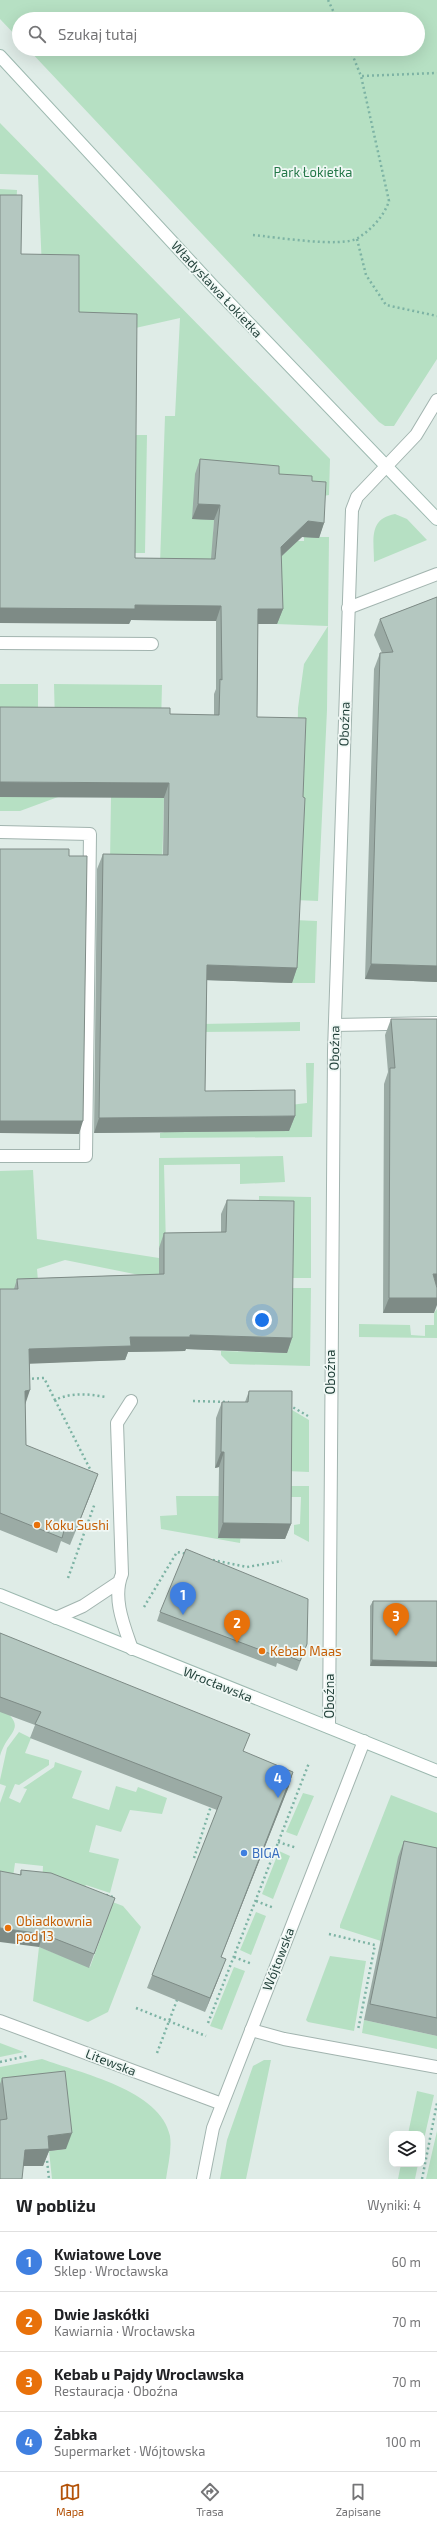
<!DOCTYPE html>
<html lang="pl">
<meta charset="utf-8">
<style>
body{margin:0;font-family:"Exo 2",sans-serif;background:#f2f2f2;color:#202124}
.controls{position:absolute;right:12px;bottom:12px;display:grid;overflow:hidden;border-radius:8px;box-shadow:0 4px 16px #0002}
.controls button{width:36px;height:36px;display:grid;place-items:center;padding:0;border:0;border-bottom:1px solid #e0e0e0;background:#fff;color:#202124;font:20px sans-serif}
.you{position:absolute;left:262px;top:1320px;width:14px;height:14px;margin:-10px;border:3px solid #fff;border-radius:50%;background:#1a73e8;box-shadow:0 0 0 6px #1a73e833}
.badge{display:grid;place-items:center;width:26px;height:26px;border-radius:50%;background:#b45309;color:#fff;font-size:13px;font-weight:700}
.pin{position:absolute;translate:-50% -33px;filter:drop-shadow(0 1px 2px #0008)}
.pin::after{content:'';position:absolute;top:21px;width:14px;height:12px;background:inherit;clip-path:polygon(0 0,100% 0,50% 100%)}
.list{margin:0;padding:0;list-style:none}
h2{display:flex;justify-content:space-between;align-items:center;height:52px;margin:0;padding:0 16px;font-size:17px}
h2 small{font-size:13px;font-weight:400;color:#757577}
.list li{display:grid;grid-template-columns:26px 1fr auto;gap:12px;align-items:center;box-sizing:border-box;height:60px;padding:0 16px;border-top:1px solid #e0e0e0}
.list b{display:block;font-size:15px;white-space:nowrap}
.list p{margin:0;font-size:13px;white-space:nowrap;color:#757577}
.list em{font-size:13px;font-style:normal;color:#757577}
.icon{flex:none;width:22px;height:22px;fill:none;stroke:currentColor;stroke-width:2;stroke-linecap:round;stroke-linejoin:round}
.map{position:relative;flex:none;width:437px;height:2179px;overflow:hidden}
.search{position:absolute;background:#fff;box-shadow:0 4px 16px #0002;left:12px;right:12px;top:12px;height:44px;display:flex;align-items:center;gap:10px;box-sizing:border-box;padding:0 14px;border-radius:22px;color:#757577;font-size:15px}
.sheet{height:292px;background:#fff}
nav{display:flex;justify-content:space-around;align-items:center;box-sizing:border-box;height:56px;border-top:1px solid #e0e0e0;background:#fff;font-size:11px;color:#757577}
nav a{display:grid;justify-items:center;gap:2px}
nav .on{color:#b45309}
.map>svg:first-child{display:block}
.green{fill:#b6e0c3}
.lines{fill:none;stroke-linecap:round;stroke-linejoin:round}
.lane-casing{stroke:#a2b4af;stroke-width:14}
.street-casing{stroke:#a2b4af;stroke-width:14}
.secondary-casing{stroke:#9db9b0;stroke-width:14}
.path{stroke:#7db3a4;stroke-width:2.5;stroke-dasharray:2 3;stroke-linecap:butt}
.lane{stroke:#fff;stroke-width:12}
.street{stroke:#fff;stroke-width:12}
.secondary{stroke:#fff;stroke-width:12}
.wall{fill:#9baba5}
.shaded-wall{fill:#7e8b86}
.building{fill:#b4c7c0;stroke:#7e8b86}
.food-dot{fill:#e8710a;stroke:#f0f8f5;stroke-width:1.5}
.shop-dot{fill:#3f7fe0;stroke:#f0f8f5;stroke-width:1.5}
.labels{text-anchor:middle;stroke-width:3.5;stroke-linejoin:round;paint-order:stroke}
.park-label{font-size:13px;fill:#257849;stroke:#f0f8f5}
.street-label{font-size:13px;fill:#1f3e37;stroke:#f0f8f5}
.food-label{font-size:13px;fill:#c56008;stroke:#f0f8f5;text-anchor:start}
.shop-label{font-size:13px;fill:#366cbe;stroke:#f0f8f5;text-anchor:start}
</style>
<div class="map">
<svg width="437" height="2179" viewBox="0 0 437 2179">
<rect width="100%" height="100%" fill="#dfece7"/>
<path class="green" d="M 0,0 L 437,0 L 437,359 L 394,426 L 385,426 L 379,422 L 28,49 L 418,49 L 418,19 L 19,19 L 19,39 L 0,19 Z
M 0,123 L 330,459 L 329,495 L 192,518 L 214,520 L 213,534 L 273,555 L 290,548 L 297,541 L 304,541 L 304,537 L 329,537 L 327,710 L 318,901 L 295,900 L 298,708 L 304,664 L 328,626 L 276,624 L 276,622 L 160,564 L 165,416 L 175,416 L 180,318 L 131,329 L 74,327 L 42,269 L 38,175 L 0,174 Z
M 0,189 L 17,190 L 16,210 L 0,210 Z
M 130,435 L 147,435 L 145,553 L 130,553 Z
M 395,514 L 407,519 L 427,540 L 374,562 C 374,540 368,519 395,514 Z
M 0,684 L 38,684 L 38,723 L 0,722 Z
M 54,684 L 162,685 L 161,724 L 55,723 Z
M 0,797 L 58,797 L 20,811 L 0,811 Z
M 111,797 L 164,798 L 162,870 L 110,862 Z
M 294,920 L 317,921 L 315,983 L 292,983 Z
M 300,1022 L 300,1031 L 201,1032 L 201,1024 Z
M 306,1063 L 314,1063 L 312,1137 L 160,1138 L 160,1133 L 290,1105 L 307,1103 Z
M 283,1156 L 285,1182 L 240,1184 L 240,1164 L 164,1165 L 166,1247 L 159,1247 L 159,1158 Z
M 33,1170 L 37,1239 L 159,1258 L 159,1279 L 65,1260 L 37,1269 L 39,1293 L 0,1304 L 0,1171 Z
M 259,1196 L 311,1197 L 311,1278 L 288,1278 L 259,1215 Z
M 288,1288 L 311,1288 L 310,1366 L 230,1364 L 221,1355 L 221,1351 L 287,1353 Z
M 437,1309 L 437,1338 L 359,1337 L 359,1324 L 410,1325 L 411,1335 L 425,1336 L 425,1325 L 434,1325 L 434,1313 Z
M 287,1407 L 309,1420 L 309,1472 L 286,1471 Z
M 286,1486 L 309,1486 L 309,1542 L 294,1534 L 294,1525 L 300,1524 L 301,1497 L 286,1497 Z
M 176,1496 L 219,1496 L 241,1533 L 240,1543 L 161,1529 L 160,1516 L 177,1515 Z
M 0,1706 C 29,1730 8,1729 0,1756 Z
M 19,1732 L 31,1738 L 25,1753 L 49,1760 L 49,1765 L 19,1785 L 15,1784 L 9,1798 L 20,1803 L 27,1789 L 23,1788 L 54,1767 L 55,1762 L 82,1771 L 72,1798 L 109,1810 L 116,1786 L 136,1792 L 138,1787 L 167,1798 L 162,1814 L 130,1810 L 121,1832 L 96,1825 L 89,1852 L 119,1859 L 110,1893 L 86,1885 L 78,1899 L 42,1885 L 43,1866 L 15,1863 L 13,1877 L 0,1876 L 0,1803 L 6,1786 L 0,1784 L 0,1780 L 7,1748 Z
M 303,1793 L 314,1796 L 297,1836 L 286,1832 Z
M 391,1795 L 437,1813 L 437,1865 L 381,1941 L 340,1928 L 340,1925 Z
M 279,1851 L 290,1856 L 273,1899 L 262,1894 Z
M 89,1893 L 123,1906 L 141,1927 L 108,2012 L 88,2022 L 33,2001 L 39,1947 L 90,1967 L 110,1912 Z
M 256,1912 L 266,1916 L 251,1955 L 240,1950 Z
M 330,1956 L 366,1961 L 354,2031 L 308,2022 L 306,2020 Z
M 234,1967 L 245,1971 L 222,2030 L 210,2026 Z
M 364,2020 L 437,2036 L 437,2049 L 362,2033 Z
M 0,2043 L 24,2052 L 0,2057 Z
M 42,2059 C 80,2073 161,2090 170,2136 C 172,2150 168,2165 166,2179 L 52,2179 L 49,2151 L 66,2149 L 0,2094 L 0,2067 Z
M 264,2060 L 271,2060 L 246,2179 L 220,2179 L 227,2140 L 253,2066 Z
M 417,2091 L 434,2095 L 422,2148 L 422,2134 L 408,2134 Z
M 437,2131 L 437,2179 L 426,2179 Z
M 401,2164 L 418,2164 L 415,2179 L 398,2179 Z"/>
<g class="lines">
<defs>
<path id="lane" d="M 348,608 L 437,574
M 0,643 L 152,644
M 0,832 L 90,834 L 86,1156 L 0,1156
M 335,1025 L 437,1023
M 131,1401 L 117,1423 L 122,1574 C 112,1598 124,1626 132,1649
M 56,1618 L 83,1606 L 119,1582
M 251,2030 L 284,2039 L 437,2067"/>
<path id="street" d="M 329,1727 L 334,1051 L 352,510 L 357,497 L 416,435 L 437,400
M 0,2021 L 222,2104
M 203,2179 L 213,2128 L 364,1741"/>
<path id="secondary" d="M 0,56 L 212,285 L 437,519
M 0,1595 L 437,1771"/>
</defs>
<use href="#lane" class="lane-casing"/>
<use href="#street" class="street-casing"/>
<use href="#secondary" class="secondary-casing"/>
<path class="path" d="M 328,0 L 337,19
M 362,76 L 437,73
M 253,235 C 275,237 342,248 358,238 C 372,229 384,216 389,201 L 361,76 L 350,49
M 357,239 L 366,275 L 386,305 L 437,316
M 27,1379 L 44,1378 L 55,1400 C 72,1392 88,1394 106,1397
M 55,1400 L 92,1473
M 193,1401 L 229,1402
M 289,1405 L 308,1416
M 208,1559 L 247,1567 L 282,1561
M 68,1578 L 95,1503
M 144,1607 L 177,1552 L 187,1554
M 278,1842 L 297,1848
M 194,1858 L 211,1806
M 106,1895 L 113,1897
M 256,1901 L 274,1908
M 329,1934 L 375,1945 L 358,2030
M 234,1957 L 252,1964
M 136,2008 L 206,2036
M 208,2023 L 309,1763
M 157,2053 L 177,2000
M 0,2062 L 27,2056
M 43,2161 L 47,2160 L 49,2179
M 422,2179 L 437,2103"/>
<use href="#lane" class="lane"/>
<use href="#street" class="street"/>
<use href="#secondary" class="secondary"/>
</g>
<path class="wall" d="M 21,254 L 79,312 L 135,558 L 211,559 L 214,520 L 192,519 L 195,474 L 200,459 L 312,481 L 324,523 L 319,538 L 302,537 L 281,557 L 283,609 L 277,624 L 258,624 L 257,717 L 297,968 L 292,983 L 207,980 L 205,1091 L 295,1116 L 289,1131 L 94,1133 L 97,869 L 103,854 L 163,855 L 164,798 L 170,714 L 214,715 L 214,694 L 216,689 L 216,621 L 131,620 L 129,624 Z
M 437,597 L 437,982 L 365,979 L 374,669 L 380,653 L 382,653 L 374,635 L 380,619 Z
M 391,1019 L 434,1313 L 383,1313 L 384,1084 L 388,1072 L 385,1035 Z
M 227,1200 L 292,1338 L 287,1353 L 186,1349 L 185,1351 L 128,1352 L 125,1360 L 30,1363 L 25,1405 L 26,1445 L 93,1488 L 70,1545 L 61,1541 L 57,1553 L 0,1530 L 0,1289 L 14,1289 L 17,1279 L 159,1274 L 159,1248 L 164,1233 L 221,1232 L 221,1214 Z
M 249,1391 L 291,1524 L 285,1539 L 218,1538 L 219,1467 L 215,1468 L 216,1418 L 222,1402 L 245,1402 Z
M 373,1601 L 437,1601 L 370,1666 L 370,1606 Z
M 160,1612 L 307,1644 L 297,1671 L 277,1663 L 276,1667 L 157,1621 Z
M 0,1633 L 243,1751 L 289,1786 L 221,1957 L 221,1972 L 205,2012 L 147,1988 L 217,1810 L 30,1738 L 35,1725 L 0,1712 Z
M 404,1841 L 437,1848 L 437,2036 L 364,2020 L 398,1857 Z
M 21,1870 L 115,1898 L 89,1968 L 39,1947 L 20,1874 Z
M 2,2078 L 66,2149 L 49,2151 L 43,2166 L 24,2166 L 0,2179 L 0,2084 Z"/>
<path class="shaded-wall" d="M 198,504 L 220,505 L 214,520 L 192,519 Z
M 308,521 L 324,523 L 319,538 L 302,537 L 275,562 L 281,547 Z
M 135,605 L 221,606 L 216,621 L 131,620 L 129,624 L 0,623 L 0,608 Z
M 258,609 L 283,609 L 277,624 L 253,624 Z
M 0,782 L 169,783 L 164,798 L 0,797 Z
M 371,964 L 437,966 L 437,982 L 365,979 Z
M 207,965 L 297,968 L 292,983 L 202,980 Z
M 295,1116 L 289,1131 L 94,1133 L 99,1118 Z
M 0,1121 L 83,1121 L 79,1134 L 0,1133 Z
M 433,1274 L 437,1274 L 437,1289 Z
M 389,1298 L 437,1298 L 437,1305 L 434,1313 L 383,1313 Z
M 190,1335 L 292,1338 L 287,1353 L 186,1349 L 185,1351 L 128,1352 L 125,1360 L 24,1364 L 29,1349 L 130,1337 Z
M 30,1390 L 25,1405 L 25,1391 Z
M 221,1452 L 224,1452 L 219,1467 L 215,1468 Z
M 98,1474 L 93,1488 L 70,1545 L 76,1530 Z
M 223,1523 L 291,1524 L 285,1539 L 218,1538 Z
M 372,1660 L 437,1662 L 437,1667 L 370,1666 Z
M 293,1772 L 289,1786 L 216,1970 L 221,1957 Z
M 0,1928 L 43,1934 L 39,1947 L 0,1942 Z
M 226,1959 L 221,1972 L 205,2012 L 210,1998 Z
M 72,2133 L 66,2149 L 49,2151 L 43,2166 L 20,2166 L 25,2150 L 48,2136 Z"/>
<path class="building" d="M 0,195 L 22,195 L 21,254 L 79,255 L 79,312 L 137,314 L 135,558 L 215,559 L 220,505 L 198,504 L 200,459 L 279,466 L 279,474 L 312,476 L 312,481 L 326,482 L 324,523 L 308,521 L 281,547 L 283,609 L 258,609 L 257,717 L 306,718 L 303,797 L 305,798 L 297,968 L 207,965 L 205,1091 L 295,1090 L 295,1116 L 99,1118 L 103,854 L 168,855 L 169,783 L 0,782 L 0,707 L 170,708 L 170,714 L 219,715 L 220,679 L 222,680 L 221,606 L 135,605 L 135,609 L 0,608 Z
M 437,597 L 437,966 L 371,964 L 380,653 L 393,652 L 380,619 Z
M 0,849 L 69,849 L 69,856 L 87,856 L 83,1121 L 0,1121 Z
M 391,1019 L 437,1019 L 437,1274 L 433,1274 L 437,1288 L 437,1298 L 389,1298 L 390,1068 L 395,1068 Z
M 227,1200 L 294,1201 L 292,1338 L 190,1335 L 190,1337 L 130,1337 L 131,1346 L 29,1349 L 30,1390 L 25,1391 L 26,1445 L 98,1474 L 76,1530 L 65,1527 L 62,1538 L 0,1513 L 0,1289 L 18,1289 L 17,1279 L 164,1274 L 164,1233 L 226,1232 Z
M 249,1391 L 292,1391 L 291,1524 L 223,1523 L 224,1452 L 221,1452 L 222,1402 L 248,1402 Z
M 186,1549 L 308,1599 L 307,1644 L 300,1661 L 281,1653 L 279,1657 L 160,1612 Z
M 373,1601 L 437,1601 L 437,1662 L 372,1660 Z
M 0,1633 L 250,1734 L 243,1751 L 293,1772 L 221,1957 L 226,1959 L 210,1998 L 152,1975 L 222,1797 L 35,1724 L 41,1712 L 0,1697 Z
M 404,1841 L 437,1848 L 437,2018 L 370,2004 Z
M 21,1870 L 51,1873 L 115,1898 L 94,1954 L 43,1934 L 0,1928 L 0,1871 L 21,1875 Z
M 65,2071 L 72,2133 L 48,2136 L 49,2149 L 25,2150 L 22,2179 L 0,2179 L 0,2120 L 7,2119 L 2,2078 Z"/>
<g class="food-dot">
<circle cx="37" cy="1525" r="4"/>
<circle cx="262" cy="1651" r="4"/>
<circle cx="8" cy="1928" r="4"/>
</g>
<circle class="shop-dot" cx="244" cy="1853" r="4"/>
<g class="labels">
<g class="park-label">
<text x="313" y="177">Park Łokietka</text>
</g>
<g class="street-label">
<text transform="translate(217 289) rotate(47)" y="5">Władysława Łokietka</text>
<text transform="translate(344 724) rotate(-88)" y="5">Oboźna</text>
<text transform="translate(334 1048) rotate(-89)" y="5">Oboźna</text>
<text transform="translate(330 1372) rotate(-90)" y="5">Oboźna</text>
<text transform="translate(218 1684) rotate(22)" y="5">Wrocławska</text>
<text transform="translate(329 1696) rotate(-90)" y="5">Oboźna</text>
<text transform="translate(278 1959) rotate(-69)" y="5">Wójtowska</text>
<text transform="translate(111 2062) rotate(21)" y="5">Litewska</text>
</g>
<g class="food-label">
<text x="45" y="1530">Koku Sushi</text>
<text x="270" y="1656">Kebab Maas</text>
<text x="16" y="1926">Obiadkownia<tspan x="16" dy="15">pod 13</tspan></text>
</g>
<g class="shop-label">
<text x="252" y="1858">BIGA</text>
</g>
</g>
</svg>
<div class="controls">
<button><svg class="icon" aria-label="layers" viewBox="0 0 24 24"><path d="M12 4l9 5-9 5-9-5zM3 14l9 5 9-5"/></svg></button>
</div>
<div class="you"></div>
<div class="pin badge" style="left:183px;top:1615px;background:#3f7fe0">1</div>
<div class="pin badge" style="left:237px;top:1643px;background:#e8710a">2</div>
<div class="pin badge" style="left:396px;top:1636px;background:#e8710a">3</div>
<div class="pin badge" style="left:278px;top:1798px;background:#3f7fe0">4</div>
<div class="search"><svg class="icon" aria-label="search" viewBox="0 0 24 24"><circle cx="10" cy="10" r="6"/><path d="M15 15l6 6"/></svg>Szukaj tutaj</div>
</div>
<section class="sheet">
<h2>W pobliżu<small>Wyniki: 4</small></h2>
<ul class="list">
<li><span class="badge" style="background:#3f7fe0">1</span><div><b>Kwiatowe Love</b><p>Sklep · Wrocławska</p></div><em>60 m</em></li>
<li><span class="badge" style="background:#e8710a">2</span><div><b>Dwie Jaskółki</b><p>Kawiarnia · Wrocławska</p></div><em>70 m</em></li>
<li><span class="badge" style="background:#e8710a">3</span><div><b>Kebab u Pajdy Wroclawska</b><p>Restauracja · Oboźna</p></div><em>70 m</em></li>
<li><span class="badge" style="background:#3f7fe0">4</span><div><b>Żabka</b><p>Supermarket · Wójtowska</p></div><em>100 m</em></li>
</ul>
</section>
<nav>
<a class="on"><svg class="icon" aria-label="map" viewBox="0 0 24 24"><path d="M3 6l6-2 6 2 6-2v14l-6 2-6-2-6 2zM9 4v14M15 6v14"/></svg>Mapa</a>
<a><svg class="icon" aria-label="directions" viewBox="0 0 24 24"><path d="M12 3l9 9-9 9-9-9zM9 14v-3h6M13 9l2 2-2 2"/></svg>Trasa</a>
<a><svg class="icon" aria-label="saved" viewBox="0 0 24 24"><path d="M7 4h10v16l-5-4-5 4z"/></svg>Zapisane</a>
</nav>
